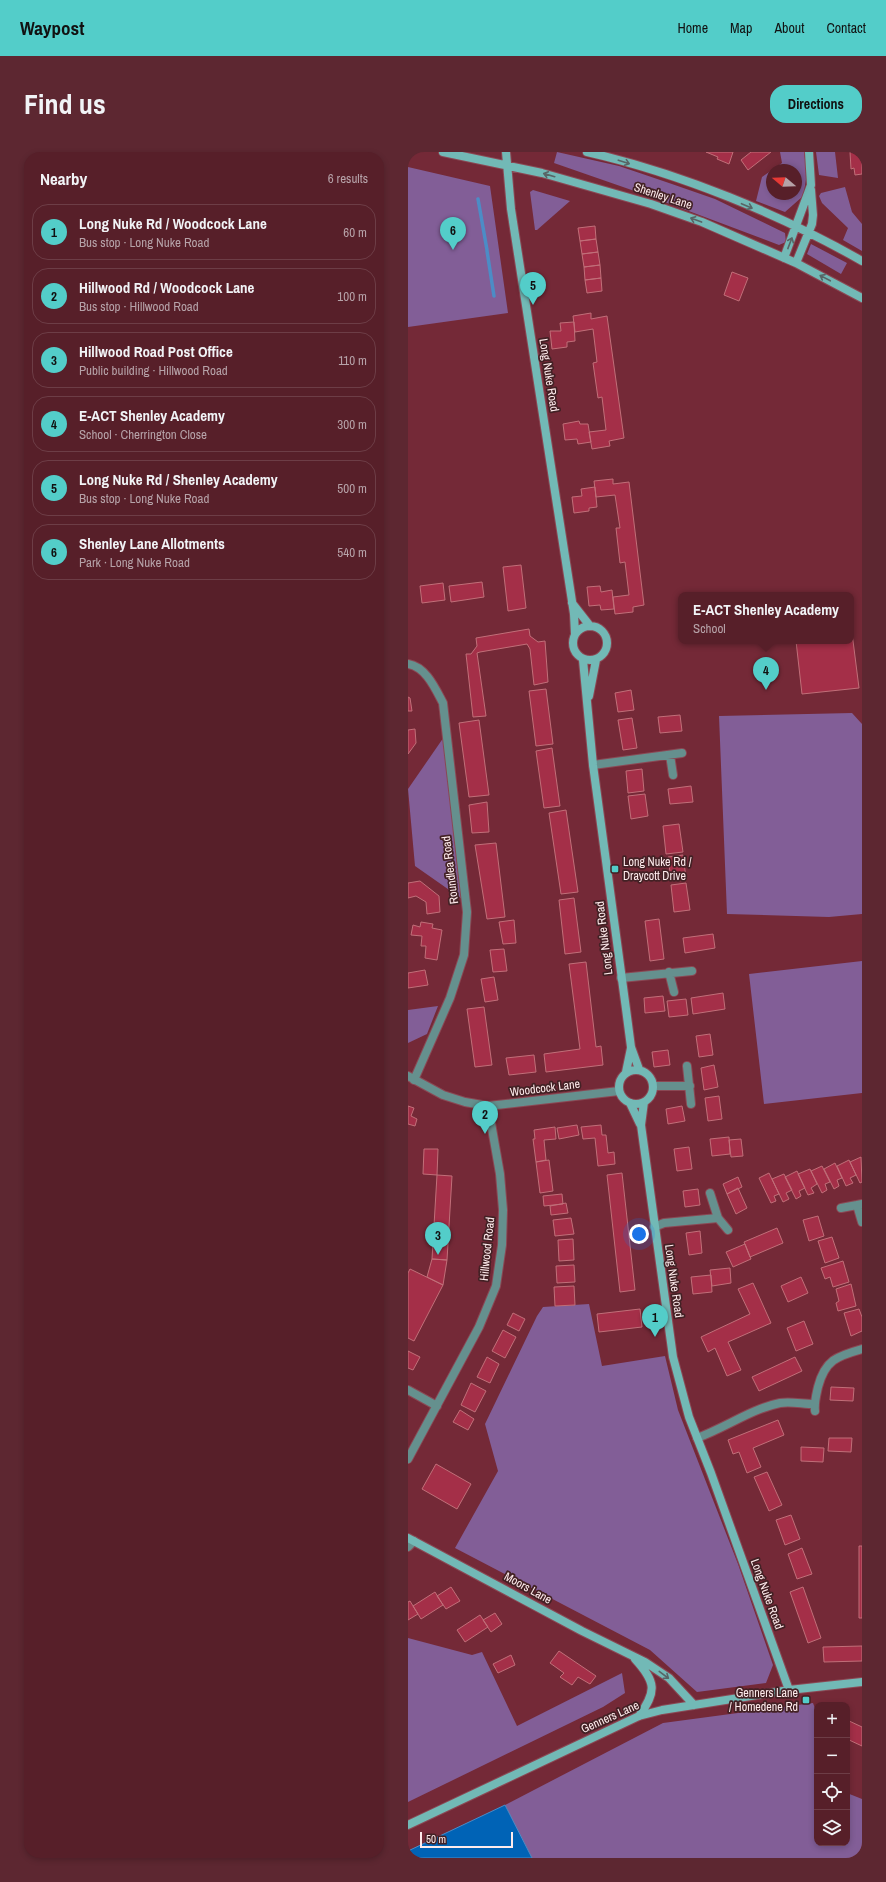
<!DOCTYPE html>
<meta charset="utf-8">
<style>
body{margin:0;font-family:"Archivo Narrow",sans-serif;background:#5d2731;color:#f1f3f6}
.controls{position:absolute;right:12px;bottom:12px;display:grid;overflow:hidden;border-radius:8px;box-shadow:0 2px 6px #0003}
.controls button{width:36px;height:36px;display:grid;place-items:center;padding:0;border:0;border-bottom:1px solid #6d3d46;background:#571f29;color:#f1f3f6;font:20px sans-serif}
.compass{position:absolute;left:358px;top:12px;width:36px;height:36px;border-radius:50%;background:#571f29;box-shadow:0 2px 6px #0003;rotate:289deg}
.scale{position:absolute;left:12px;bottom:10px;width:93px;box-sizing:border-box;padding-left:4px;border:2px solid #feebec;border-top:0;font-size:11px;line-height:14px;white-space:nowrap;color:#feebec;-webkit-text-stroke:3px #432125;paint-order:stroke}
.you{position:absolute;left:231px;top:1082px;width:14px;height:14px;margin:-10px;border:3px solid #fff;border-radius:50%;background:#1a73e8;box-shadow:0 0 0 6px #1a73e833}
.badge{display:grid;place-items:center;width:26px;height:26px;border-radius:50%;background:#53cdc9;color:#111;font-size:13px;font-weight:700}
.pin{position:absolute;translate:-50% -33px;filter:drop-shadow(0 1px 2px #0008)}
.pin::after{content:'';position:absolute;top:21px;width:14px;height:12px;background:inherit;clip-path:polygon(0 0,100% 0,50% 100%)}
.popup{position:absolute;left:270px;top:440px;width:176px;height:52px;box-sizing:border-box;display:grid;place-content:center;border-radius:8px;background:#571f29;filter:drop-shadow(0 1px 3px #0005);font-size:13px;white-space:nowrap;color:#b6a2a8}
.popup b{font-size:15px;color:#f1f3f6}
.popup::after{content:'';position:absolute;left:50%;top:100%;margin-left:-8px;border:8px solid transparent;border-top-color:#571f29}
.list{margin:0;padding:0;list-style:none}
h2{display:flex;justify-content:space-between;align-items:center;height:52px;margin:0;padding:0 16px;font-size:17px}
h2 small{font-size:13px;font-weight:400;color:#b6a2a8}
.list li{display:grid;grid-template-columns:26px 1fr auto;gap:12px;align-items:center;box-sizing:border-box;height:56px;margin:0 8px 8px;padding:0 8px;border:1px solid #6d3d46;border-radius:16px}
.list b{display:block;font-size:15px;white-space:nowrap}
.list p{margin:0;font-size:13px;white-space:nowrap;color:#b6a2a8}
.list em{font-size:13px;font-style:normal;color:#b6a2a8}
.icon{flex:none;width:22px;height:22px;fill:none;stroke:currentColor;stroke-width:2;stroke-linecap:round;stroke-linejoin:round}
.map{position:relative;flex:none;width:454px;height:1706px;overflow:hidden;border-radius:16px}
header{display:flex;align-items:center;gap:24px;box-sizing:border-box;height:56px;padding:0 20px;background:#53cdc9;color:#111}
header strong{font-size:19px}
nav{display:flex;gap:22px;margin-inline-start:auto;font-size:14px}
.intro{display:flex;align-items:center;justify-content:space-between;box-sizing:border-box;height:96px;padding:0 24px}
h1{margin:0;font-size:28px}
.button{padding:10px 18px;border-radius:16px;background:#53cdc9;color:#111;font-size:14px;font-weight:700}
main{display:flex;gap:24px;padding:0 24px}
aside{flex:1;background:#571f29;border-radius:16px;box-shadow:0 2px 6px #0003}
.map>svg:first-child{display:block}
.green{fill:#825e97;fill-rule:evenodd}
.water{fill:#0063b6;stroke:#4c8cc6}
.lines{fill:none;stroke-linecap:round;stroke-linejoin:round}
.stream{stroke:#4c8cc6;stroke-width:3.5}
.building{fill:#a42f48;stroke:#c16f79}
.street-casing{stroke:#8a4854;stroke-width:10}
.secondary-casing{stroke:#8a4854;stroke-width:10}
.street{stroke:#65908e;stroke-width:8}
.secondary{stroke:#72b9b6;stroke-width:8}
.oneway{stroke:#586566}
.poi-dot{fill:#53cdc9;stroke:#432125;stroke-width:1.5}
.labels{text-anchor:middle;stroke-width:3.5;stroke-linejoin:round;paint-order:stroke}
.street-label{font-size:12px;fill:#feebec;stroke:#432125}
.poi-label{font-size:12px;fill:#feebec;stroke:#432125;text-anchor:start}
</style>
<header>
<strong>Waypost</strong>
<nav><a>Home</a><a>Map</a><a>About</a><a>Contact</a></nav>
</header>
<div class="intro"><h1>Find us</h1><a class="button">Directions</a></div>
<main>
<aside>
<h2>Nearby<small>6 results</small></h2>
<ul class="list">
<li><span class="badge">1</span><div><b>Long Nuke Rd / Woodcock Lane</b><p>Bus stop · Long Nuke Road</p></div><em>60 m</em></li>
<li><span class="badge">2</span><div><b>Hillwood Rd / Woodcock Lane</b><p>Bus stop · Hillwood Road</p></div><em>100 m</em></li>
<li><span class="badge">3</span><div><b>Hillwood Road Post Office</b><p>Public building · Hillwood Road</p></div><em>110 m</em></li>
<li><span class="badge">4</span><div><b>E-ACT Shenley Academy</b><p>School · Cherrington Close</p></div><em>300 m</em></li>
<li><span class="badge">5</span><div><b>Long Nuke Rd / Shenley Academy</b><p>Bus stop · Long Nuke Road</p></div><em>500 m</em></li>
<li><span class="badge">6</span><div><b>Shenley Lane Allotments</b><p>Park · Long Nuke Road</p></div><em>540 m</em></li>
</ul>
</aside>
<div class="map">
<svg width="454" height="1706" viewBox="0 0 454 1706">
<rect width="100%" height="100%" fill="#742937"/>
<path class="green" d="M 149,0 L 211,14 L 261,31 L 307,47 L 377,81 L 378,90 L 371,93 L 238,43 L 146,11 Z
M 372,0 L 396,0 L 399,21 L 396,40 L 394,45 L 377,60 L 348,49 L 354,25 L 374,11 ZM 364,18 L 388,18 L 388,42 L 364,42 Z
M 408,0 L 427,0 L 430,26 L 411,23 Z
M 0,15 L 82,34 L 100,161 L 0,175 Z
M 437,35 L 444,60 L 454,72 L 454,99 L 435,88 L 440,76 L 414,51 L 411,44 L 413,41 Z
M 125,38 L 162,49 L 129,78 L 127,78 L 122,40 Z
M 403,92 L 439,111 L 433,122 L 399,102 Z
M 444,561 L 454,572 L 454,762 L 421,765 L 319,762 L 311,564 Z
M 38,582 L 57,749 L 7,714 L 0,637 Z
M 454,809 L 454,941 L 356,952 L 341,822 Z
M 30,854 L 19,882 L 0,891 L 0,858 Z
M 181,1152 L 194,1214 L 257,1204 L 270,1258 L 330,1412 L 365,1513 L 358,1531 L 289,1540 L 242,1498 L 47,1396 L 90,1319 L 77,1272 L 129,1164 L 135,1155 Z
M 0,1486 L 64,1503 L 74,1500 L 109,1574 L 214,1521 L 217,1541 L 195,1555 L 0,1650 Z
M 405,1551 L 409,1562 L 409,1691 L 439,1691 L 439,1641 L 454,1647 L 454,1706 L 124,1706 L 97,1653 L 255,1571 Z"/>
<path class="water" d="M 97,1653 L 124,1706 L 0,1706 L 0,1699 Z"/>
<g class="lines">
<path class="stream" d="M 70,47 L 79,98
M 79,99 L 86,144"/>
</g>
<path class="building" d="M 298,0 L 325,0 L 321,12 L 309,7 L 310,5 Z
M 343,0 L 363,0 L 340,18 L 333,8 Z
M 442,0 L 454,0 L 454,22 L 447,23 L 446,16 L 443,17 Z
M 187,74 L 188,87 L 172,89 L 170,76 Z
M 188,87 L 190,100 L 174,102 L 172,89 Z
M 190,100 L 192,113 L 176,115 L 174,102 Z
M 192,113 L 193,126 L 177,128 L 176,115 Z
M 324,120 L 340,126 L 331,149 L 316,143 Z
M 193,126 L 194,139 L 179,141 L 177,128 Z
M 183,161 L 183,167 L 199,164 L 216,286 L 201,289 L 202,294 L 184,297 L 181,280 L 198,278 L 194,245 L 190,246 L 185,211 L 189,210 L 185,177 L 167,180 L 165,164 Z
M 166,170 L 167,189 L 159,190 L 159,195 L 144,197 L 142,179 L 153,179 L 152,171 Z
M 171,269 L 172,272 L 180,272 L 183,290 L 170,292 L 169,287 L 157,288 L 155,272 Z
M 205,327 L 205,332 L 221,330 L 236,453 L 225,455 L 225,460 L 207,462 L 205,445 L 221,443 L 217,410 L 212,411 L 208,376 L 212,376 L 207,343 L 188,345 L 186,329 Z
M 187,335 L 189,355 L 181,356 L 181,359 L 166,361 L 164,345 L 174,344 L 173,337 Z
M 113,413 L 118,456 L 100,459 L 95,415 Z
M 74,430 L 76,445 L 43,450 L 41,434 Z
M 35,431 L 37,448 L 14,451 L 12,434 Z
M 192,434 L 193,440 L 204,438 L 206,457 L 193,458 L 192,453 L 181,454 L 179,435 Z
M 443,473 L 451,536 L 394,542 L 388,489 L 443,489 Z
M 121,477 L 122,484 L 130,490 L 137,489 L 140,530 L 126,533 L 122,497 L 119,492 L 72,500 L 69,501 L 78,564 L 65,565 L 58,502 L 63,502 L 69,494 L 68,486 Z
M 138,537 L 145,592 L 128,594 L 121,539 Z
M 223,538 L 226,558 L 210,560 L 207,541 Z
M 0,545 L 2,546 L 4,559 L 0,559 Z
M 272,563 L 274,579 L 252,581 L 250,565 Z
M 224,566 L 229,596 L 215,598 L 210,568 Z
M 71,568 L 81,643 L 61,645 L 51,571 Z
M 7,577 L 8,591 L 0,602 L 0,578 Z
M 144,596 L 152,654 L 136,656 L 128,599 Z
M 234,617 L 236,639 L 220,641 L 218,619 Z
M 283,634 L 285,650 L 262,652 L 260,637 Z
M 237,642 L 240,664 L 223,667 L 220,644 Z
M 79,650 L 81,680 L 64,681 L 61,653 Z
M 158,658 L 170,740 L 153,742 L 141,661 Z
M 271,672 L 275,700 L 258,702 L 255,674 Z
M 88,691 L 97,765 L 79,767 L 67,693 Z
M 275,703 L 278,726 L 263,728 L 260,705 Z
M 12,729 L 31,744 L 32,760 L 19,762 L 18,750 L 8,744 L 0,746 L 0,731 Z
M 278,731 L 282,758 L 266,760 L 263,733 Z
M 166,746 L 173,800 L 157,802 L 151,748 Z
M 251,767 L 256,807 L 242,809 L 237,769 Z
M 106,768 L 108,791 L 95,792 L 91,770 Z
M 13,770 L 25,772 L 24,776 L 34,778 L 29,808 L 17,806 L 18,794 L 13,794 L 14,784 L 3,783 L 5,773 L 12,775 Z
M 305,782 L 307,796 L 277,801 L 275,786 Z
M 96,797 L 99,819 L 85,820 L 82,798 Z
M 178,810 L 188,895 L 193,894 L 195,913 L 138,920 L 136,902 L 172,897 L 161,812 Z
M 17,818 L 20,833 L 0,836 L 0,821 Z
M 86,825 L 90,848 L 77,850 L 73,827 Z
M 315,841 L 317,857 L 285,862 L 283,846 Z
M 255,844 L 257,859 L 237,861 L 236,846 Z
M 278,847 L 280,863 L 261,865 L 259,849 Z
M 76,855 L 84,913 L 67,915 L 59,857 Z
M 302,882 L 305,903 L 291,905 L 288,884 Z
M 260,898 L 262,913 L 246,915 L 244,900 Z
M 126,903 L 128,920 L 101,923 L 98,906 Z
M 306,913 L 310,935 L 296,938 L 293,916 Z
M 311,944 L 314,967 L 300,969 L 297,946 Z
M 0,954 L 6,956 L 3,964 L 9,967 L 7,974 L 0,972 Z
M 274,954 L 277,969 L 260,972 L 258,957 Z
M 169,973 L 171,983 L 151,987 L 149,976 Z
M 193,973 L 194,983 L 198,983 L 200,1001 L 206,1000 L 207,1012 L 190,1014 L 187,986 L 175,987 L 173,975 Z
M 147,975 L 148,987 L 136,988 L 138,1008 L 128,1010 L 125,987 L 127,987 L 126,978 Z
M 321,985 L 322,1002 L 304,1004 L 302,987 Z
M 333,987 L 335,1004 L 323,1005 L 321,988 Z
M 281,995 L 284,1017 L 269,1019 L 266,997 Z
M 16,997 L 30,997 L 29,1023 L 15,1022 Z
M 453,1005 L 454,1030 L 452,1031 L 442,1010 Z
M 141,1008 L 145,1039 L 132,1041 L 128,1010 Z
M 441,1008 L 448,1023 L 442,1026 L 445,1031 L 438,1034 L 429,1014 Z
M 427,1011 L 434,1026 L 429,1028 L 431,1034 L 426,1037 L 416,1017 Z
M 414,1014 L 422,1030 L 417,1032 L 419,1038 L 414,1041 L 403,1019 Z
M 402,1017 L 409,1032 L 403,1036 L 406,1041 L 400,1043 L 390,1022 Z
M 389,1019 L 397,1036 L 391,1039 L 393,1044 L 388,1047 L 377,1025 Z
M 214,1021 L 227,1138 L 212,1140 L 199,1023 Z
M 361,1021 L 371,1042 L 366,1044 L 368,1049 L 363,1051 L 351,1026 Z
M 376,1022 L 384,1038 L 378,1041 L 381,1047 L 375,1050 L 364,1027 Z
M 29,1023 L 44,1024 L 39,1108 L 24,1107 Z
M 330,1025 L 334,1035 L 319,1042 L 315,1032 Z
M 330,1036 L 339,1056 L 328,1062 L 319,1042 Z
M 290,1037 L 292,1053 L 277,1055 L 275,1039 Z
M 154,1042 L 155,1052 L 136,1054 L 135,1044 Z
M 158,1051 L 160,1061 L 143,1063 L 142,1054 Z
M 410,1064 L 416,1084 L 401,1089 L 395,1068 Z
M 163,1066 L 166,1082 L 147,1084 L 145,1068 Z
M 369,1076 L 375,1091 L 342,1105 L 336,1090 Z
M 292,1079 L 294,1101 L 281,1103 L 278,1081 Z
M 424,1085 L 431,1106 L 417,1111 L 410,1089 Z
M 165,1087 L 166,1108 L 151,1109 L 150,1088 Z
M 337,1092 L 343,1107 L 325,1115 L 318,1100 Z
M 24,1107 L 39,1108 L 35,1133 L 19,1125 Z
M 435,1109 L 441,1130 L 425,1135 L 422,1125 L 417,1127 L 413,1116 Z
M 166,1113 L 167,1130 L 149,1131 L 148,1114 Z
M 322,1116 L 323,1131 L 304,1134 L 302,1118 Z
M 2,1117 L 35,1133 L 6,1189 L 0,1186 L 0,1121 Z
M 303,1123 L 304,1140 L 285,1142 L 283,1125 Z
M 393,1125 L 400,1141 L 380,1150 L 373,1134 Z
M 345,1131 L 363,1171 L 320,1190 L 333,1218 L 319,1224 L 307,1196 L 300,1200 L 293,1185 L 342,1162 L 330,1137 Z
M 443,1132 L 448,1154 L 430,1159 L 428,1151 L 431,1149 L 428,1137 Z
M 166,1134 L 167,1153 L 147,1154 L 146,1135 Z
M 232,1157 L 234,1175 L 191,1180 L 189,1162 Z
M 451,1157 L 454,1165 L 454,1179 L 443,1184 L 436,1161 Z
M 105,1161 L 117,1167 L 111,1179 L 99,1173 Z
M 396,1169 L 405,1192 L 388,1199 L 379,1176 Z
M 95,1178 L 108,1185 L 97,1206 L 84,1199 Z
M 0,1199 L 12,1205 L 5,1218 L 0,1216 Z
M 79,1205 L 91,1212 L 82,1231 L 69,1225 Z
M 387,1205 L 394,1219 L 351,1239 L 344,1225 Z
M 63,1231 L 78,1239 L 67,1260 L 53,1253 Z
M 423,1235 L 446,1236 L 445,1249 L 422,1248 Z
M 52,1258 L 66,1267 L 60,1278 L 45,1270 Z
M 370,1268 L 376,1283 L 345,1296 L 353,1315 L 339,1321 L 331,1300 L 325,1302 L 320,1288 Z
M 421,1286 L 444,1286 L 443,1300 L 420,1299 Z
M 393,1295 L 416,1296 L 415,1310 L 393,1309 Z
M 28,1312 L 63,1332 L 49,1357 L 14,1337 Z
M 359,1320 L 374,1353 L 361,1359 L 346,1325 Z
M 383,1363 L 392,1387 L 377,1393 L 368,1368 Z
M 451,1394 L 454,1394 L 454,1466 L 451,1466 Z
M 394,1396 L 404,1422 L 389,1427 L 380,1402 Z
M 43,1435 L 52,1449 L 38,1457 L 29,1444 Z
M 395,1435 L 413,1486 L 400,1491 L 382,1440 Z
M 27,1440 L 35,1453 L 13,1467 L 5,1454 Z
M 2,1449 L 10,1462 L 0,1468 L 0,1450 Z
M 87,1461 L 94,1472 L 83,1480 L 75,1468 Z
M 72,1463 L 80,1475 L 57,1490 L 49,1478 Z
M 454,1494 L 454,1509 L 416,1510 L 415,1495 Z
M 151,1499 L 188,1524 L 182,1532 L 170,1525 L 164,1533 L 152,1525 L 156,1521 L 142,1511 Z
M 103,1503 L 107,1513 L 90,1521 L 85,1512 Z
M 439,1568 L 454,1575 L 454,1594 L 439,1587 Z"/>
<g class="lines">
<defs>
<path id="street" d="M 0,512 C 18,515 27,536 35,551 L 59,760 L 56,803 L 42,846 L 6,928
M 262,603 L 265,623
M 185,613 L 274,601
M 261,820 L 266,840
M 213,826 L 284,819
M 279,914 L 283,952
M 0,924 L 35,943 L 57,950 L 80,954 L 211,939
M 246,934 L 282,934
M 302,1041 L 310,1066 L 320,1078
M 454,1052 L 449,1053 L 454,1070
M 433,1056 L 449,1053
M 246,1075 L 256,1071 L 310,1066
M 0,1238 L 29,1254
M 407,1259 C 406,1251 408,1244 410,1235 C 417,1208 429,1204 454,1197
M 289,1286 C 317,1276 343,1257 372,1251 C 382,1249 395,1252 406,1252
M 0,1307 L 71,1175 L 88,1134 L 94,1093 L 95,1058 L 92,1022 L 80,954
M 0,1395 L 6,1389"/>
<path id="secondary" d="M 35,0 L 134,21 L 243,52 L 294,70 L 388,111 L 454,146
M 98,0 L 103,57 L 166,462 L 167,482
M 179,0 C 271,21 372,62 454,109
M 376,106 L 403,33 L 401,0
M 388,111 L 404,72 L 405,63 L 403,38
M 164,451 L 182,474
M165 491a17 17 0 1 1 34 0a17 17 0 1 1-34 0Z
M 175,508 L 185,613 L 218,857 L 223,895 L 231,917
M 181,544 L 188,508
M211 935a17 17 0 1 1 34 0a17 17 0 1 1-34 0Z
M 218,920 L 223,896
M 236,950 L 233,973 L 265,1205 L 281,1265 L 303,1321 L 381,1538
M 222,951 L 232,972
M 0,1386 L 174,1479 L 237,1510 L 261,1526 L 286,1553
M 227,1507 C 248,1530 249,1539 231,1564
M 0,1673 L 231,1564 L 254,1558 L 381,1538 L 454,1530"/>
</defs>
<use href="#street" class="street-casing"/>
<use href="#secondary" class="secondary-casing"/>
<use href="#street" class="street"/>
<use href="#secondary" class="secondary"/>
</g>
<defs><path id="oneway-shaft" d="M-6 0H5M1.5-3L5.5 0L1.5 3" fill="none" stroke-width="1.6" stroke-linecap="round" stroke-linejoin="round"/></defs>
<g class="oneway">
<use href="#oneway-shaft" transform="translate(216 10) rotate(18)"/>
<use href="#oneway-shaft" transform="translate(141 23) rotate(-164)"/>
<use href="#oneway-shaft" transform="translate(339 54) rotate(23)"/>
<use href="#oneway-shaft" transform="translate(288 68) rotate(-160)"/>
<use href="#oneway-shaft" transform="translate(382 91) rotate(-69)"/>
<use href="#oneway-shaft" transform="translate(417 126) rotate(-152)"/>
<use href="#oneway-shaft" transform="translate(256 1523) rotate(37)"/>
</g>
<g class="poi-dot">
<rect x="203" y="713" width="8" height="8" rx="2"/>
<rect x="394" y="1544" width="8" height="8" rx="2"/>
</g>
<g class="labels">
<g class="street-label">
<text transform="translate(255 44) rotate(18)" y="4">Shenley Lane</text>
<text transform="translate(141 223) rotate(81)" y="4">Long Nuke Road</text>
<text transform="translate(42 718) rotate(-97)" y="4">Roundlea Road</text>
<text transform="translate(196 786) rotate(-97)" y="4">Long Nuke Road</text>
<text transform="translate(137 936) rotate(-7)" y="4">Woodcock Lane</text>
<text transform="translate(79 1097) rotate(-84)" y="4">Hillwood Road</text>
<text transform="translate(266 1129) rotate(82)" y="4">Long Nuke Road</text>
<text transform="translate(120 1436) rotate(29)" y="4">Moors Lane</text>
<text transform="translate(359 1442) rotate(70)" y="4">Long Nuke Road</text>
<text transform="translate(202 1565) rotate(-24)" y="4">Genners Lane</text>
</g>
<g class="poi-label">
<text x="215" y="714">Long Nuke Rd /<tspan x="215" dy="14">Draycott Drive</tspan></text>
<text x="390" y="1545" text-anchor="end">Genners Lane<tspan x="390" dy="14">/ Homedene Rd</tspan></text>
</g>
</g>
</svg>
<div class="controls">
<button>+</button>
<button>−</button>
<button><svg class="icon" aria-label="locate" viewBox="0 0 24 24"><circle cx="12" cy="12" r="6"/><path d="M12 2v4M12 18v4M2 12h4M18 12h4"/></svg></button>
<button><svg class="icon" aria-label="layers" viewBox="0 0 24 24"><path d="M12 4l9 5-9 5-9-5zM3 14l9 5 9-5"/></svg></button>
</div>
<svg class="compass" viewBox="-18 -18 36 36"><path d="M0-13l5 13h-10z" fill="#e53935"/><path d="M0 13l5-13h-10z" fill="#b6a2a8"/></svg>
<div class="scale">50 m</div>
<div class="you"></div>
<div class="pin badge" style="left:247px;top:1185px">1</div>
<div class="pin badge" style="left:77px;top:982px">2</div>
<div class="pin badge" style="left:30px;top:1103px">3</div>
<div class="pin badge" style="left:358px;top:538px">4</div>
<div class="popup"><b>E-ACT Shenley Academy</b>School</div>
<div class="pin badge" style="left:125px;top:153px">5</div>
<div class="pin badge" style="left:45px;top:98px">6</div>
</div>
</main>
